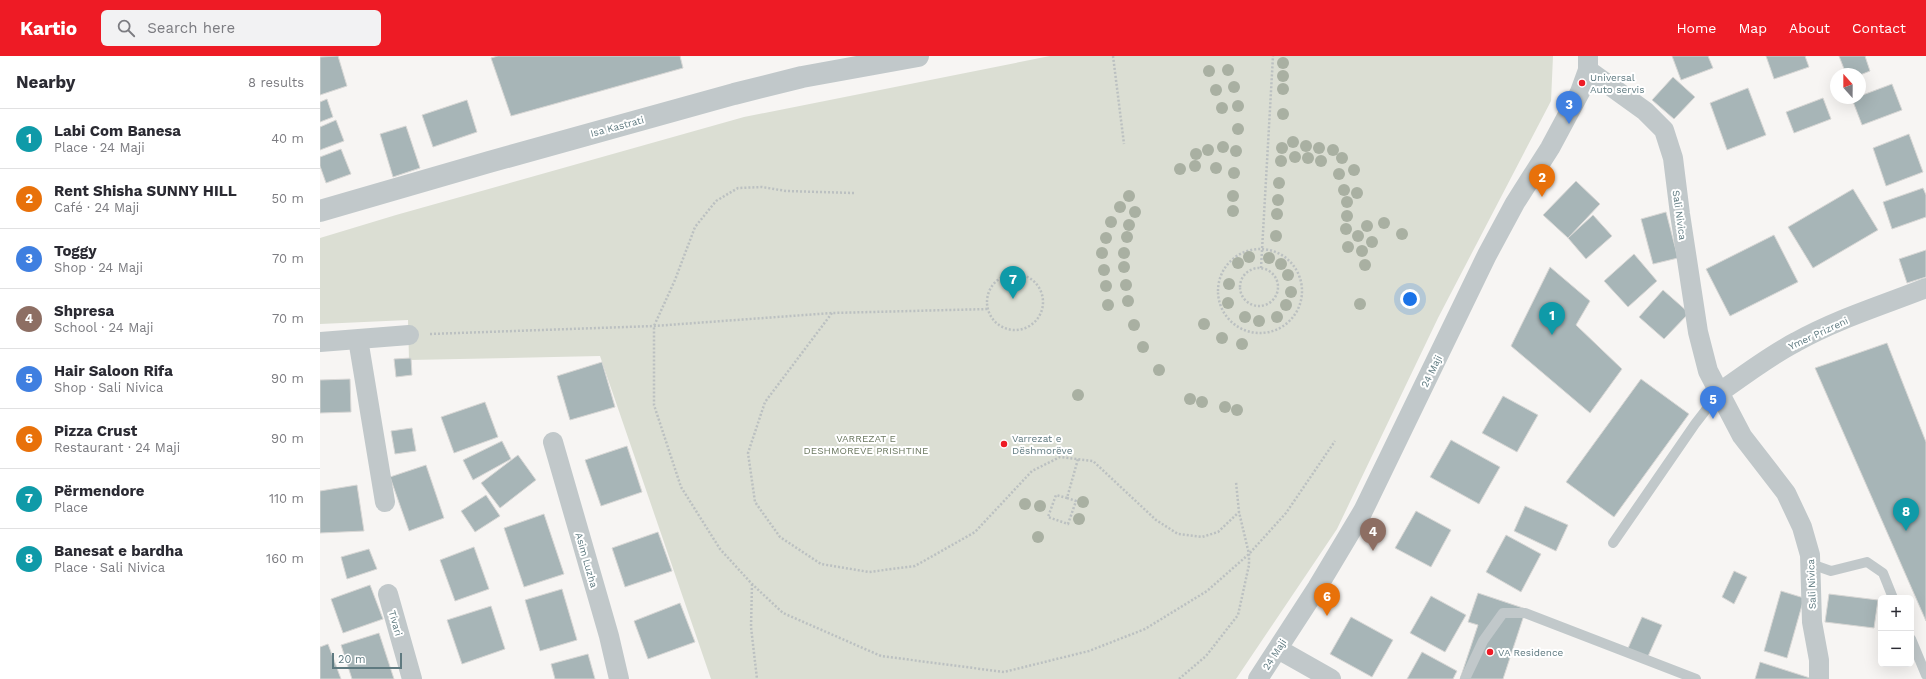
<!DOCTYPE html>
<meta charset="utf-8">
<style>
body{margin:0;font-family:"Work Sans",sans-serif;background:#f2f2f3;color:#2b2b33}
.controls{position:absolute;right:12px;bottom:12px;display:grid;overflow:hidden;border-radius:6px;box-shadow:0 4px 16px #0002}
.controls button{width:36px;height:36px;display:grid;place-items:center;padding:0;border:0;border-bottom:1px solid #e1e1e2;background:#fff;color:#2b2b33;font:20px sans-serif}
.compass{position:absolute;left:1510px;top:12px;width:36px;height:36px;border-radius:50%;background:#fff;box-shadow:0 4px 16px #0002;rotate:339deg}
.scale{position:absolute;left:12px;bottom:10px;width:70px;box-sizing:border-box;padding-left:4px;border:2px solid #5f7a80;border-top:0;font-size:11px;line-height:14px;white-space:nowrap;color:#5f7a80;-webkit-text-stroke:3px #fff;paint-order:stroke}
.you{position:absolute;left:1090px;top:243px;width:14px;height:14px;margin:-10px;border:3px solid #fff;border-radius:50%;background:#1a73e8;box-shadow:0 0 0 6px #1a73e833}
.badge{display:grid;place-items:center;width:26px;height:26px;border-radius:50%;background:#ee1b25;color:#fff;font-size:13px;font-weight:700}
.pin{position:absolute;translate:-50% -33px;filter:drop-shadow(0 1px 2px #0008)}
.pin::after{content:'';position:absolute;top:21px;width:14px;height:12px;background:inherit;clip-path:polygon(0 0,100% 0,50% 100%)}
.list{margin:0;padding:0;list-style:none}
h2{display:flex;justify-content:space-between;align-items:center;height:52px;margin:0;padding:0 16px;font-size:17px}
h2 small{font-size:13px;font-weight:400;color:#7c7c81}
.list li{display:grid;grid-template-columns:26px 1fr auto;gap:12px;align-items:center;box-sizing:border-box;height:60px;padding:0 16px;border-top:1px solid #e1e1e2}
.list b{display:block;font-size:15px;white-space:nowrap}
.list p{margin:0;font-size:13px;white-space:nowrap;color:#7c7c81}
.list em{font-size:13px;font-style:normal;color:#7c7c81}
.icon{flex:none;width:22px;height:22px;fill:none;stroke:currentColor;stroke-width:2;stroke-linecap:round;stroke-linejoin:round}
.map{position:relative;flex:none;width:1606px;height:623px;overflow:hidden}
header{display:flex;align-items:center;gap:24px;box-sizing:border-box;height:56px;padding:0 20px;background:#ee1b25;color:#fff}
header strong{font-size:19px}
nav{display:flex;gap:22px;margin-inline-start:auto;font-size:14px}
.search{width:280px;height:36px;background:#f2f2f3;display:flex;align-items:center;gap:10px;box-sizing:border-box;padding:0 14px;border-radius:6px;color:#7c7c81;font-size:15px}
main{display:flex}
aside{flex:1;background:#fff}
.map>svg:first-child{display:block}
.green{fill:#dbded3}
.building{fill:#a7b5b7;stroke:#d8d7d5}
.lines{fill:none;stroke-linecap:round;stroke-linejoin:round}
.path{stroke:#bbc0c1;stroke-width:2.5;stroke-dasharray:2 2;stroke-linecap:butt}
.service{stroke:#c1c8ca;stroke-width:10}
.minor{stroke:#c1c8ca;stroke-width:20}
.tertiary{stroke:#c1c8ca;stroke-width:22}
.tree{fill:#a9b0a2}
.poi-dot{fill:#ee1b25;stroke:#fff;stroke-width:1.5}
.labels{text-anchor:middle;stroke-width:4;stroke-linejoin:round;paint-order:stroke}
.poi-label{font-size:10px;fill:#5f7a80;stroke:#fff;text-anchor:start}
.street-label{font-size:10px;fill:#5f7a80;stroke:#fff}
.park-label{font-size:10px;fill:#6a775f;stroke:#fff}
</style>
<header>
<strong>Kartio</strong>
<div class="search"><svg class="icon" aria-label="search" viewBox="0 0 24 24"><circle cx="10" cy="10" r="6"/><path d="M15 15l6 6"/></svg>Search here</div>
<nav><a>Home</a><a>Map</a><a>About</a><a>Contact</a></nav>
</header>
<main>
<aside>
<h2>Nearby<small>8 results</small></h2>
<ul class="list">
<li><span class="badge" style="background:#0f9aa8">1</span><div><b>Labi Com Banesa</b><p>Place · 24 Maji</p></div><em>40 m</em></li>
<li><span class="badge" style="background:#e8710a">2</span><div><b>Rent Shisha SUNNY HILL</b><p>Café · 24 Maji</p></div><em>50 m</em></li>
<li><span class="badge" style="background:#3f7fe0">3</span><div><b>Toggy</b><p>Shop · 24 Maji</p></div><em>70 m</em></li>
<li><span class="badge" style="background:#8d6e63">4</span><div><b>Shpresa</b><p>School · 24 Maji</p></div><em>70 m</em></li>
<li><span class="badge" style="background:#3f7fe0">5</span><div><b>Hair Saloon Rifa</b><p>Shop · Sali Nivica</p></div><em>90 m</em></li>
<li><span class="badge" style="background:#e8710a">6</span><div><b>Pizza Crust</b><p>Restaurant · 24 Maji</p></div><em>90 m</em></li>
<li><span class="badge" style="background:#0f9aa8">7</span><div><b>Përmendore</b><p>Place</p></div><em>110 m</em></li>
<li><span class="badge" style="background:#0f9aa8">8</span><div><b>Banesat e bardha</b><p>Place · Sali Nivica</p></div><em>160 m</em></li>
</ul>
</aside>
<div class="map">
<svg width="1606" height="623" viewBox="0 0 1606 623">
<rect width="100%" height="100%" fill="#f7f5f3"/>
<path class="green" d="M 730,0 L 1233,0 L 1231,45 L 1118,262 L 1017,473 L 916,623 L 391,623 L 280,300 L 89,304 L 88,264 L 0,268 L 0,182 L 76,159 L 424,61 Z"/>
<path class="building" d="M 18,0 L 27,30 L 0,39 L 0,1 Z
M 178,0 L 360,0 L 363,12 L 191,60 L 171,2 Z
M 1352,0 L 1388,0 L 1393,12 L 1361,24 Z
M 1446,0 L 1485,0 L 1489,11 L 1454,23 Z
M 1519,0 L 1545,0 L 1550,15 L 1540,19 L 1540,18 L 1526,18 Z
M 1353,21 L 1375,41 L 1354,63 L 1332,44 Z
M 1572,28 L 1582,54 L 1542,69 L 1532,43 L 1540,42 L 1540,40 Z
M 1428,32 L 1446,79 L 1407,94 L 1390,47 Z
M 1503,42 L 1511,63 L 1474,77 L 1466,56 Z
M 7,43 L 13,61 L 0,66 L 0,46 Z
M 147,44 L 157,76 L 113,91 L 102,59 Z
M 16,64 L 24,85 L 0,94 L 0,71 Z
M 86,70 L 100,112 L 73,121 L 60,78 Z
M 1589,78 L 1603,116 L 1566,130 L 1553,92 Z
M 21,93 L 31,118 L 6,127 L 0,110 L 0,101 Z
M 1256,125 L 1280,148 L 1248,182 L 1223,159 Z
M 1603,132 L 1606,139 L 1606,161 L 1572,173 L 1563,146 Z
M 1533,133 L 1558,174 L 1493,212 L 1468,171 Z
M 1346,156 L 1358,202 L 1333,208 L 1321,163 Z
M 1273,159 L 1292,180 L 1266,203 L 1248,182 Z
M 1454,179 L 1478,226 L 1410,260 L 1386,213 Z
M 1606,194 L 1606,221 L 1587,227 L 1579,203 Z
M 1314,198 L 1337,225 L 1308,251 L 1284,225 Z
M 1230,211 L 1270,245 L 1256,269 L 1302,313 L 1270,357 L 1191,290 Z
M 1343,234 L 1369,257 L 1344,283 L 1319,261 Z
M 1567,287 L 1606,386 L 1606,565 L 1495,312 Z
M 91,302 L 92,319 L 76,321 L 74,303 Z
M 282,306 L 295,351 L 250,364 L 237,320 Z
M 30,323 L 31,356 L 0,357 L 0,324 Z
M 1321,323 L 1369,358 L 1294,461 L 1246,426 Z
M 1183,340 L 1218,359 L 1197,396 L 1162,377 Z
M 165,346 L 178,381 L 134,397 L 121,361 Z
M 92,372 L 96,395 L 75,398 L 71,375 Z
M 1131,384 L 1180,411 L 1159,448 L 1110,421 Z
M 182,385 L 191,403 L 153,424 L 143,404 Z
M 307,390 L 322,436 L 281,450 L 265,404 Z
M 198,399 L 216,424 L 180,452 L 161,427 Z
M 106,409 L 124,462 L 89,475 L 70,421 Z
M 37,429 L 44,475 L 0,477 L 0,435 Z
M 166,439 L 180,460 L 155,476 L 141,455 Z
M 1205,450 L 1248,469 L 1236,495 L 1194,475 Z
M 1096,455 L 1131,474 L 1111,511 L 1075,492 Z
M 224,458 L 244,518 L 204,531 L 184,472 Z
M 338,476 L 352,515 L 305,531 L 292,492 Z
M 1186,479 L 1221,498 L 1201,536 L 1166,516 Z
M 154,491 L 169,533 L 135,545 L 120,504 Z
M 49,493 L 57,513 L 27,523 L 21,501 Z
M 1414,515 L 1427,521 L 1414,548 L 1402,541 Z
M 50,529 L 63,563 L 23,577 L 11,543 Z
M 242,533 L 257,584 L 220,595 L 205,544 Z
M 1461,535 L 1484,542 L 1467,602 L 1444,595 Z
M 1158,537 L 1206,553 L 1183,623 L 1140,623 L 1158,569 L 1148,566 Z
M 1509,538 L 1558,544 L 1554,572 L 1505,566 Z
M 1111,540 L 1146,559 L 1125,596 L 1090,577 Z
M 360,547 L 375,586 L 328,603 L 314,565 Z
M 171,550 L 185,593 L 142,608 L 127,564 Z
M 1031,561 L 1073,584 L 1052,621 L 1010,598 Z
M 1322,561 L 1342,569 L 1325,607 L 1305,599 Z
M 59,577 L 74,623 L 32,623 L 21,589 Z
M 8,588 L 21,623 L 0,623 L 0,591 Z
M 1102,596 L 1137,615 L 1133,623 L 1087,623 Z
M 268,598 L 275,623 L 235,623 L 231,608 Z
M 1440,606 L 1490,622 L 1490,623 L 1435,623 Z"/>
<g class="lines">
<path class="path" d="M 793,0 L 804,88
M 534,137 L 466,135 L 442,131 L 418,132 L 396,145 L 375,171 L 355,224 L 334,270 L 334,349 L 361,431 L 400,493 L 432,528 L 463,557 L 561,600 L 684,616 L 769,595 L 825,573 L 887,535 L 929,498 L 966,457 L 1015,385
M898 235a42 42 0 1 1 84 0a42 42 0 1 1-84 0Z
M920 231a19 19 0 1 1 38 0a19 19 0 1 1-38 0Z
M 941,212 L 953,0
M667 246a28 28 0 1 1 56 0a28 28 0 1 1-56 0Z
M 512,257 L 445,346 L 428,397 L 435,446 L 460,481 L 501,508 L 549,516 L 595,510 L 655,476 L 712,415 L 740,401 L 773,405 L 836,464 L 858,478 L 882,481 L 898,476 L 919,456
M 110,278 L 334,270 L 512,257 L 669,253
M 747,442 L 756,445 L 748,468 L 728,461 L 736,439 L 747,442 L 758,403
M 432,528 L 431,571 L 437,623
M 859,623 L 886,600 L 918,559 L 929,509 L 929,498 L 919,456 L 916,426"/>
<path class="service" d="M 1293,487 L 1375,368 L 1399,337
M 1491,508 L 1511,515 L 1547,506 L 1563,517 L 1573,542
M 1591,583 L 1606,619
M 1145,623 L 1163,585 L 1183,557 L 1205,557 L 1376,623"/>
<path class="minor" d="M 1268,14 L 1325,55 L 1344,74 L 1353,102 L 1360,158 L 1378,276 L 1388,315 L 1422,380 L 1466,437 L 1482,471 L 1490,499 L 1492,566 L 1499,604 L 1499,623
M 38,283 L 65,446
M 0,286 L 89,279
M 1399,337 C 1424,319 1449,300 1476,286 C 1517,263 1563,249 1606,232
M 233,386 L 289,580 L 299,623
M 68,538 L 92,623
M 958,593 L 1011,623
M 938,623 L 997,532 L 1043,455 L 1167,199 L 1195,147 L 1230,92 L 1260,36 L 1268,14 L 1268,0"/>
<path class="tertiary" d="M 0,155 L 169,106 L 414,38 L 482,21 L 598,0"/>
</g>
<g class="tree">
<circle cx="963" cy="7" r="6"/>
<circle cx="908" cy="14" r="6"/>
<circle cx="889" cy="15" r="6"/>
<circle cx="963" cy="20" r="6"/>
<circle cx="914" cy="31" r="6"/>
<circle cx="963" cy="33" r="6"/>
<circle cx="896" cy="34" r="6"/>
<circle cx="918" cy="50" r="6"/>
<circle cx="902" cy="52" r="6"/>
<circle cx="963" cy="58" r="6"/>
<circle cx="918" cy="73" r="6"/>
<circle cx="973" cy="86" r="6"/>
<circle cx="986" cy="90" r="6"/>
<circle cx="903" cy="91" r="6"/>
<circle cx="962" cy="92" r="6"/>
<circle cx="999" cy="92" r="6"/>
<circle cx="888" cy="94" r="6"/>
<circle cx="1013" cy="94" r="6"/>
<circle cx="916" cy="95" r="6"/>
<circle cx="876" cy="98" r="6"/>
<circle cx="975" cy="101" r="6"/>
<circle cx="988" cy="102" r="6"/>
<circle cx="1022" cy="102" r="6"/>
<circle cx="961" cy="105" r="6"/>
<circle cx="1001" cy="105" r="6"/>
<circle cx="875" cy="110" r="6"/>
<circle cx="896" cy="112" r="6"/>
<circle cx="860" cy="113" r="6"/>
<circle cx="1034" cy="114" r="6"/>
<circle cx="914" cy="117" r="6"/>
<circle cx="1019" cy="118" r="6"/>
<circle cx="959" cy="127" r="6"/>
<circle cx="1024" cy="134" r="6"/>
<circle cx="1037" cy="137" r="6"/>
<circle cx="809" cy="140" r="6"/>
<circle cx="913" cy="140" r="6"/>
<circle cx="958" cy="144" r="6"/>
<circle cx="1027" cy="146" r="6"/>
<circle cx="800" cy="151" r="6"/>
<circle cx="913" cy="155" r="6"/>
<circle cx="815" cy="156" r="6"/>
<circle cx="957" cy="158" r="6"/>
<circle cx="1027" cy="160" r="6"/>
<circle cx="791" cy="166" r="6"/>
<circle cx="1064" cy="167" r="6"/>
<circle cx="809" cy="169" r="6"/>
<circle cx="1047" cy="170" r="6"/>
<circle cx="1026" cy="173" r="6"/>
<circle cx="1082" cy="178" r="6"/>
<circle cx="956" cy="180" r="6"/>
<circle cx="1038" cy="180" r="6"/>
<circle cx="807" cy="181" r="6"/>
<circle cx="786" cy="182" r="6"/>
<circle cx="1052" cy="186" r="6"/>
<circle cx="1028" cy="191" r="6"/>
<circle cx="1042" cy="195" r="6"/>
<circle cx="782" cy="197" r="6"/>
<circle cx="804" cy="197" r="6"/>
<circle cx="929" cy="201" r="6"/>
<circle cx="949" cy="202" r="6"/>
<circle cx="918" cy="207" r="6"/>
<circle cx="961" cy="208" r="6"/>
<circle cx="1045" cy="209" r="6"/>
<circle cx="804" cy="211" r="6"/>
<circle cx="784" cy="214" r="6"/>
<circle cx="968" cy="219" r="6"/>
<circle cx="909" cy="228" r="6"/>
<circle cx="806" cy="229" r="6"/>
<circle cx="786" cy="230" r="6"/>
<circle cx="971" cy="236" r="6"/>
<circle cx="808" cy="245" r="6"/>
<circle cx="908" cy="247" r="6"/>
<circle cx="1040" cy="248" r="6"/>
<circle cx="788" cy="249" r="6"/>
<circle cx="966" cy="249" r="6"/>
<circle cx="925" cy="261" r="6"/>
<circle cx="957" cy="261" r="6"/>
<circle cx="939" cy="265" r="6"/>
<circle cx="884" cy="268" r="6"/>
<circle cx="814" cy="269" r="6"/>
<circle cx="902" cy="282" r="6"/>
<circle cx="922" cy="288" r="6"/>
<circle cx="823" cy="291" r="6"/>
<circle cx="839" cy="314" r="6"/>
<circle cx="758" cy="339" r="6"/>
<circle cx="870" cy="343" r="6"/>
<circle cx="882" cy="346" r="6"/>
<circle cx="905" cy="351" r="6"/>
<circle cx="917" cy="354" r="6"/>
<circle cx="763" cy="446" r="6"/>
<circle cx="705" cy="448" r="6"/>
<circle cx="720" cy="450" r="6"/>
<circle cx="759" cy="463" r="6"/>
<circle cx="718" cy="481" r="6"/>
</g>
<g class="poi-dot">
<circle cx="1262" cy="27" r="4"/>
<circle cx="684" cy="388" r="4"/>
<circle cx="1170" cy="596" r="4"/>
</g>
<g class="labels">
<g class="poi-label">
<text x="1270" y="25">Universal<tspan x="1270" dy="12">Auto servis</tspan></text>
<text x="692" y="386">Varrezat e<tspan x="692" dy="12">Dëshmorëve</tspan></text>
<text x="1178" y="600">VA Residence</text>
</g>
<g class="street-label">
<text transform="translate(297 70) rotate(-15)" y="4">Isa Kastrati</text>
<text transform="translate(1360 159) rotate(82)" y="4">Sali Nivica</text>
<text transform="translate(1498 277) rotate(-25)" y="4">Ymer Prizreni</text>
<text transform="translate(1111 315) rotate(-64)" y="4">24 Maji</text>
<text transform="translate(267 504) rotate(74)" y="4">Asim Luzha</text>
<text transform="translate(1491 528) rotate(-92)" y="4">Sali Nivica</text>
<text transform="translate(76 567) rotate(74)" y="4">Tivari</text>
<text transform="translate(954 598) rotate(-57)" y="4">24 Maji</text>
</g>
<g class="park-label">
<text x="546" y="386">VARREZAT E<tspan x="546" dy="12">DESHMOREVE PRISHTINE</tspan></text>
</g>
</g>
</svg>
<div class="controls">
<button>+</button>
<button>−</button>
</div>
<svg class="compass" viewBox="-18 -18 36 36"><path d="M0-13l5 13h-10z" fill="#e53935"/><path d="M0 13l5-13h-10z" fill="#7c7c81"/></svg>
<div class="scale">20 m</div>
<div class="you"></div>
<div class="pin badge" style="left:1232px;top:279px;background:#0f9aa8">1</div>
<div class="pin badge" style="left:1222px;top:141px;background:#e8710a">2</div>
<div class="pin badge" style="left:1249px;top:68px;background:#3f7fe0">3</div>
<div class="pin badge" style="left:1053px;top:495px;background:#8d6e63">4</div>
<div class="pin badge" style="left:1393px;top:363px;background:#3f7fe0">5</div>
<div class="pin badge" style="left:1007px;top:560px;background:#e8710a">6</div>
<div class="pin badge" style="left:693px;top:243px;background:#0f9aa8">7</div>
<div class="pin badge" style="left:1586px;top:475px;background:#0f9aa8">8</div>
</div>
</main>
